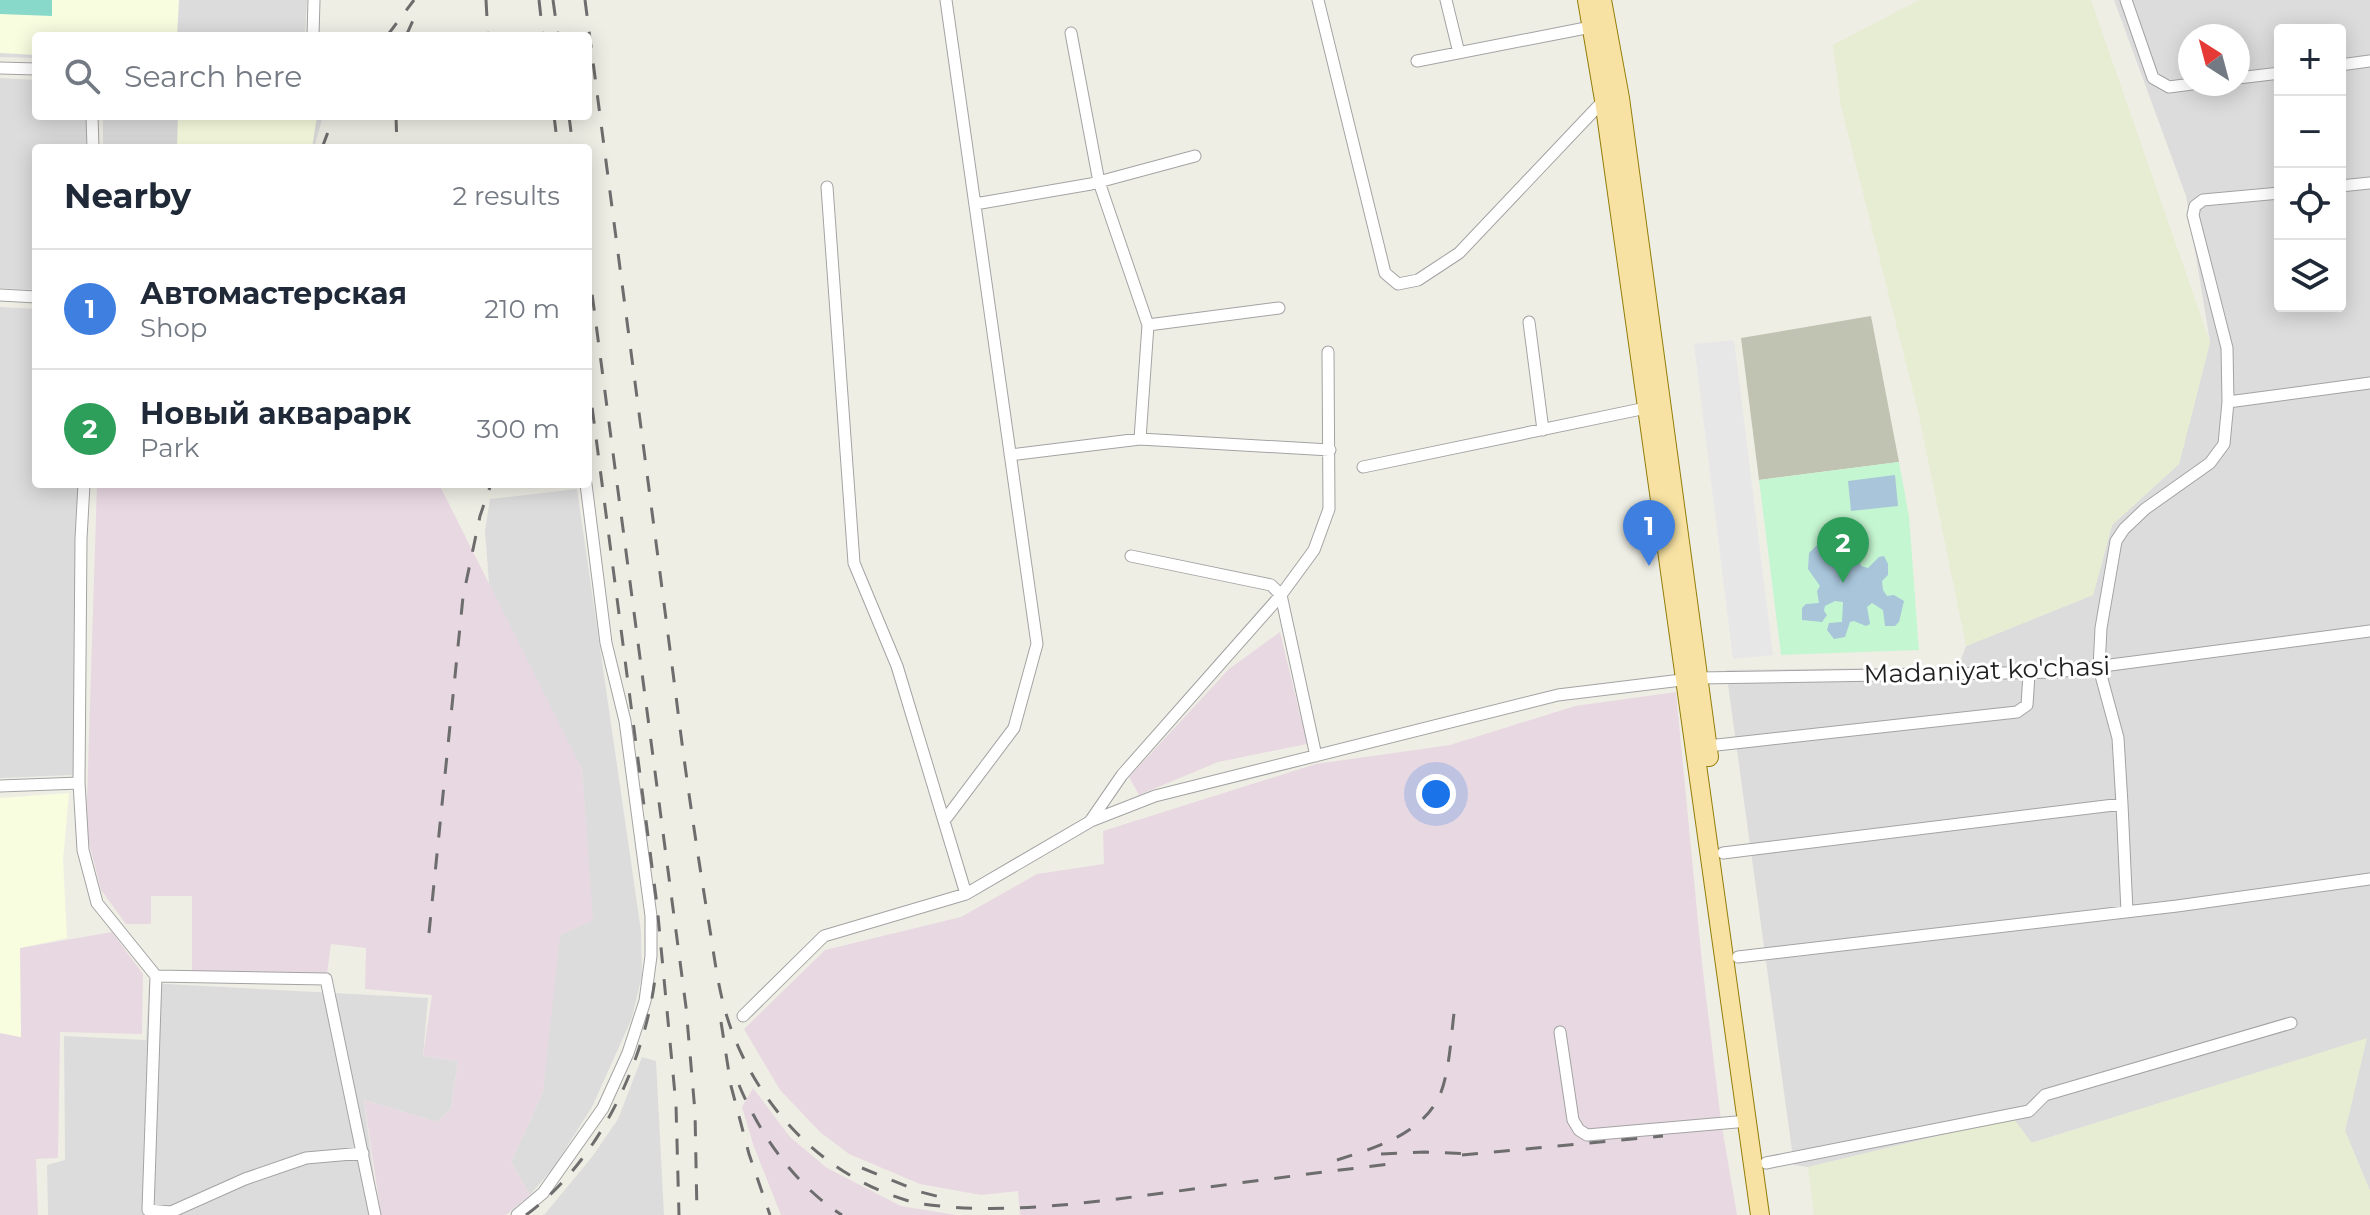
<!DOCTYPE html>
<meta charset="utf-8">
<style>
body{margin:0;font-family:Montserrat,sans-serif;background:#f2f2f3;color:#1f2937}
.controls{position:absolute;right:24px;top:24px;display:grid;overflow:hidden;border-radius:8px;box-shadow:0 4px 20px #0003}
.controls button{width:72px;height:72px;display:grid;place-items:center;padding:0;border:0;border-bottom:2px solid #e0e1e3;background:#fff;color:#1f2937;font:40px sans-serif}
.compass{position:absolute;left:2178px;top:24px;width:72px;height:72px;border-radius:50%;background:#fff;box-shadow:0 4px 20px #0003;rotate:324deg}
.you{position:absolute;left:1436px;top:794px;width:28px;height:28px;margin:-20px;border:6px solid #fff;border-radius:50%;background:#1a73e8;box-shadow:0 0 0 12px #1a73e833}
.badge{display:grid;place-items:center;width:52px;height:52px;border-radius:50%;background:#db2777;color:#fff;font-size:26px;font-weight:700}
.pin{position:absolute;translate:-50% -66px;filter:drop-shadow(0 2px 4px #0008)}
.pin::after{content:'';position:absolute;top:42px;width:28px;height:24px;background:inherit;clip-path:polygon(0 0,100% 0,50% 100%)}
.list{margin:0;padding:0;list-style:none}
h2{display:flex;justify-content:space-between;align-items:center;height:104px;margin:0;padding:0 32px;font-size:34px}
h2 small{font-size:26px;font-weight:400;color:#747a83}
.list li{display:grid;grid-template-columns:52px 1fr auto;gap:24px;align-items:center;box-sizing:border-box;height:120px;padding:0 32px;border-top:2px solid #e0e1e3}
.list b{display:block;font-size:30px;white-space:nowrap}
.list p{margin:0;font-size:26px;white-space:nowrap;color:#747a83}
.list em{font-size:26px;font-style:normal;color:#747a83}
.icon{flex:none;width:44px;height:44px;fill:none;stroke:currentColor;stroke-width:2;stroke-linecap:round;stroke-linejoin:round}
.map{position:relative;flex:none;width:2370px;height:1215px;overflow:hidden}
.search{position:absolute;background:#fff;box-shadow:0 4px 20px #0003;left:32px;top:32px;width:560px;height:88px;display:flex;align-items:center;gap:20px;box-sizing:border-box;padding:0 28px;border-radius:8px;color:#747a83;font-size:30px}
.panel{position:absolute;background:#fff;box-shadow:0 4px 20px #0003;left:32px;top:144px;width:560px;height:344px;border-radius:8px}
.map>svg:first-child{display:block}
.residential{fill:#dddcdc;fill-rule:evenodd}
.industrial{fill:#e8d8e2}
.education{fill:#f8fde0}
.construction{fill:#c0c3b1}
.farmland{fill:#e6edd2}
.park{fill:#c5f6d2}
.pitch{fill:#88d9c9}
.parking{fill:#e7e7e7}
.water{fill:#a8c5da}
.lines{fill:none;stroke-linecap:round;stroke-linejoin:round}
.minor-casing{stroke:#a3a3a3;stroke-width:13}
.primary-casing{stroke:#917d09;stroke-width:20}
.minor{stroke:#fff;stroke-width:11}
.primary{stroke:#f7e2a3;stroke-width:18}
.rail{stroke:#6d6d6d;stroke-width:3;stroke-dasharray:16 16;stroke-linecap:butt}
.labels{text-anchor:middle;stroke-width:6;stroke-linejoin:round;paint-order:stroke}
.street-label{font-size:26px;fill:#1f1f1f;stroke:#fff}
</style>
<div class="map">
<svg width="2370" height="1215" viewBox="0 0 2370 1215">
<rect width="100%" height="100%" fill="#efeee5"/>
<path class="residential" d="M 0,0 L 307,0 L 305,36 L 36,36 L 36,58 L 0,57 Z
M 2114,0 L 2370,0 L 2370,1191 L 2345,1131 L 2366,1039 L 2031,1143 L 2013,1118 L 1808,1167 L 1794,1165 L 1726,670 L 1958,667 L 1966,646 L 2093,595 L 2112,525 L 2179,464 L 2210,342 L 2186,196 ZM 2280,30 L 2340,30 L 2340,306 L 2280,306 ZM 2190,36 L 2238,36 L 2238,84 L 2190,84 Z
M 0,78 L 36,80 L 36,116 L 86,116 L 86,148 L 36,148 L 36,290 L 0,288 Z
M 103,116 L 323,116 L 314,148 L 103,148 Z
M 0,307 L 36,309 L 36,484 L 80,484 L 73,775 L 0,778 Z
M 577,489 L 641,931 L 642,975 L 632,1018 L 592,1107 L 554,1167 L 530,1195 L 511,1162 L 543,1092 L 551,997 L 560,935 L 592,920 L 582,769 L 491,609 L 485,531 L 490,499 Z
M 149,983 L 428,998 L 423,1056 L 458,1061 L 451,1109 L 437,1122 L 364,1100 L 379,1215 L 48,1215 L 47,1165 L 65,1160 L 64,1036 L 146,1040 Z
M 642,1057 L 656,1061 L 664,1215 L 544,1215 L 592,1157 L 618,1119 Z"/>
<path class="industrial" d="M 97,484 L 439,484 L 582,769 L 593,920 L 560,935 L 543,1092 L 511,1162 L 530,1195 L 506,1215 L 381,1215 L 364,1100 L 437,1122 L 451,1109 L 458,1061 L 423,1056 L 432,995 L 365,989 L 366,948 L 331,944 L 327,974 L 192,971 L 192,896 L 151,896 L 151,924 L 126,924 L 101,890 L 86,831 Z
M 1280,632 L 1307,744 L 1218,762 L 1139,795 L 1129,777 L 1229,669 Z
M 1676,692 L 1702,963 L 1721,1121 L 1737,1215 L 1020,1215 L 1018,1191 L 981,1195 L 920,1184 L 849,1154 L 820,1132 L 780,1090 L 744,1029 L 825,950 L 961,917 L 1037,874 L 1104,864 L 1103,831 L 1316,764 L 1450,745 L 1575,706 Z
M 112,932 L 143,974 L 142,1034 L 60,1032 L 58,1158 L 36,1159 L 38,1215 L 0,1215 L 0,1033 L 20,1037 L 20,948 Z
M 753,1088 L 790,1137 L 827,1168 L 901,1206 L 956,1215 L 781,1215 L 754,1147 L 742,1107 Z"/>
<path class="education" d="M 0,0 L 179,0 L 177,36 L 36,36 L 36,55 L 0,53 Z
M 178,116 L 317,116 L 312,148 L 177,148 Z
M 69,793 L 63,860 L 67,938 L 20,948 L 21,1037 L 0,1033 L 0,798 Z"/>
<path class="construction" d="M 1871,316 L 1899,462 L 1759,480 L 1741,338 Z"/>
<path class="farmland" d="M 1919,0 L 2091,0 L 2210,342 L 2179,464 L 2112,525 L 2093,595 L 1966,646 L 1918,411 L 1841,106 L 1833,45 Z
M 2367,1038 L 2345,1131 L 2370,1191 L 2370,1215 L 1814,1215 L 1808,1167 L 2013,1118 L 2032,1143 Z"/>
<path class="park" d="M 1899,462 L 1909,516 L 1919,650 L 1781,655 L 1759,480 Z"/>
<path class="pitch" d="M 0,0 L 52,0 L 52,16 L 0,14 Z"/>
<path class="parking" d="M 1734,340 L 1773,655 L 1733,659 L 1694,344 Z"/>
<path class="water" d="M 1895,475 L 1898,506 L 1851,511 L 1848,481 Z
M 1842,530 C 1855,531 1861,537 1864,549 L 1859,559 L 1861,566 L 1868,568 L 1879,557 L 1884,556 L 1888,564 L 1888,575 L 1882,581 L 1883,590 L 1887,596 L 1894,595 L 1904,601 L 1899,622 L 1895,626 L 1885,626 L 1883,610 L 1872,603 L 1867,607 L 1870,624 L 1866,626 L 1854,621 L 1850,622 L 1845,637 L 1834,639 L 1827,630 L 1829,623 L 1842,622 L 1843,602 L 1835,601 L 1825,606 L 1824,611 L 1827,615 L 1822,622 L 1802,620 L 1802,608 L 1806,604 L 1819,603 L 1817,591 L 1820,586 L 1808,569 L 1809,553 L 1817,545 L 1825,547 C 1833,543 1833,535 1842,530 Z"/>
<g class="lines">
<defs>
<path id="minor" d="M 1318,0 L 1385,273 L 1398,284 L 1418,280 L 1459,253 L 1604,100
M 1446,0 L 1459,53
M 2126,0 L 2153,78 L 2169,87 L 2192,84
M 1071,33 L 1099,182 L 1148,325 L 1140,439
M 313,36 L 314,0
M 1417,61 L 1591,27
M 2340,65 L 2370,61
M 0,68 L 36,69
M 2238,78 L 2280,73
M 92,116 L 93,148
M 2340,186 L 2370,183
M 827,187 L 854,563 L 897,666 L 966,894
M 975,204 L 1091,184 L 1195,156
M 0,295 L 36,297
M 1529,322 L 1543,430
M 1148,325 L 1279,308
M 2228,402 L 2370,383
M 1010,455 L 1140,439 L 1330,450
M 1363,467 L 1646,408
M 84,484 L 81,539 L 79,783 L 83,850 L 97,903 L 156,976 L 148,1210 L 171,1212 L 245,1179 L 306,1158 L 363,1153
M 1131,556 L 1271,585 L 1281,595 L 1316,756
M 1708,746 L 2017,712 L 2027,705 L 2029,674
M 0,786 L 79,783
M 2122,804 L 2127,912
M 1091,820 L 1122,775 L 1281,595 L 1314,550 L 1329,509 L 1328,352
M 944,821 L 1014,728 L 1037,644 L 946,0
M 1723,853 L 2122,804 L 2118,738 L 2099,668 L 2101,628 L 2116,541 L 2124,529 L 2145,509 L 2210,463 L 2224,444 L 2228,402 L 2227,348 L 2193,215 L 2195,206 L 2203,200 L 2280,193
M 1738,957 L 2177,906 L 2370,879
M 156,976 L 326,979 L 375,1215
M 743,1016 L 824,936 L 966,894 L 1091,821 L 1155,796 L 1558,695 L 1698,678 L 2057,672 L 2370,631
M 1560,1032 L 1573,1120 L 1579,1130 L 1587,1135 L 1748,1121
M 1766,1163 L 2029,1111 L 2045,1095 L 2291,1023
M 517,1215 L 543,1193 L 603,1108 L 628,1053 L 645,1001 L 651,956 L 651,916 L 625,721 L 606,643 L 586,484"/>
<path id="primary" d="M 1587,0 L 1604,100 L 1760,1215
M 1602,0 L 1620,98 L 1709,757"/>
</defs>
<use href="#minor" class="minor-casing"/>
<use href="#primary" class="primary-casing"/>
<use href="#minor" class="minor"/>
<use href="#primary" class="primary"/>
<path class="rail" d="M 486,0 L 488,36
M 539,0 L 543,36
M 553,0 L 558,36
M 585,0 C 615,232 646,464 676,696 C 685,770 696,844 708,918 C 717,971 719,1008 743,1057 C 777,1127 839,1183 916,1203 C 991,1215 1072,1205 1148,1195 C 1231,1184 1314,1173 1398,1163
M 387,36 L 414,0
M 406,36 L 419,7
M 396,116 L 397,148
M 554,116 L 558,148
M 569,116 L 573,148
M 322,148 L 334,116
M 588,263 L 686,1007 L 695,1112 L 697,1215
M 588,376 L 657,905 L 676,1105 L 679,1215
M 429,933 L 463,597 L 480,516 L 491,484
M 721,1022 L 731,1086 L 749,1154 L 770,1215
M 739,1085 C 760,1135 796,1186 842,1215
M 1381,1154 L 1425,1152 L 1473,1154
M 1462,1155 L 1663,1136
M 1337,1160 C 1374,1148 1418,1136 1438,1099 C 1450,1076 1451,1032 1455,1006
M 862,1168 L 921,1192 L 940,1197
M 526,1215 C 600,1160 646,1061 656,971"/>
</g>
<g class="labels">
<g class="street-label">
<text transform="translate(1987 670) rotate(-2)" y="9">Madaniyat ko'chasi</text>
</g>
</g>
</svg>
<div class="controls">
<button>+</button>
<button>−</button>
<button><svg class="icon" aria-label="locate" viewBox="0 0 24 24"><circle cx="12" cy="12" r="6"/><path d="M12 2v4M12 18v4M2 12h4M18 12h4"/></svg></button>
<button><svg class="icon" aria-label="layers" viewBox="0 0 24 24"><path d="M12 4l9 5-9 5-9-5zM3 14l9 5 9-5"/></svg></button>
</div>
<svg class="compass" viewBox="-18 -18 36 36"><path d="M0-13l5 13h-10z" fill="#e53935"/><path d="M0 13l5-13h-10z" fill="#747a83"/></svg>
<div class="you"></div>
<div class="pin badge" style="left:1649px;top:566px;background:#3f7fe0">1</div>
<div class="pin badge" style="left:1843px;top:583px;background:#2e9e5b">2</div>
<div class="search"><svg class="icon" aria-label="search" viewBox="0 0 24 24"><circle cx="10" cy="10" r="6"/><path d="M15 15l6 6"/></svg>Search here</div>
<section class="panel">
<h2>Nearby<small>2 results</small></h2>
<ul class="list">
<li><span class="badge" style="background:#3f7fe0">1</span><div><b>Автомастерская</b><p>Shop</p></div><em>210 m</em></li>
<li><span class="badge" style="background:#2e9e5b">2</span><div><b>Новый акварарк</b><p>Park</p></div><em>300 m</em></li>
</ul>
</section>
</div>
